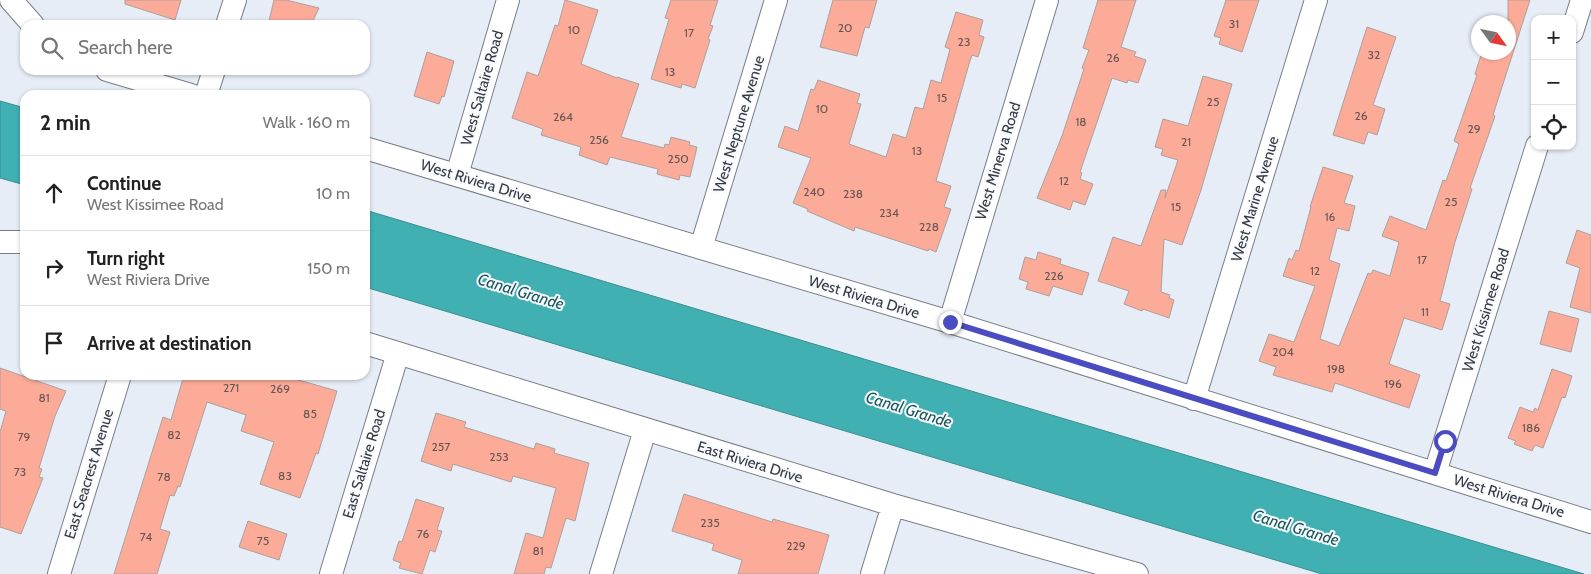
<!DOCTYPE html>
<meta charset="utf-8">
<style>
body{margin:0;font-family:Cabin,sans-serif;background:#f6f6f6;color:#222}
.controls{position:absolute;right:15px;top:15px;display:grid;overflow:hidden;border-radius:10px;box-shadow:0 1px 4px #0004}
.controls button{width:45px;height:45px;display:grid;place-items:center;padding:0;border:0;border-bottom:1px solid #e0e0e0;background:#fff;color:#222;font:25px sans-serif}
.compass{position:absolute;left:1471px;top:15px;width:45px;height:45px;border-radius:50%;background:#fff;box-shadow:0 1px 4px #0004;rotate:123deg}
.stop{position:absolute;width:15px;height:15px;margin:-11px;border:4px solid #4b4cc2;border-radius:50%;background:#fff}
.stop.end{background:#4b4cc2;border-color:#fff;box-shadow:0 1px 5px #0008}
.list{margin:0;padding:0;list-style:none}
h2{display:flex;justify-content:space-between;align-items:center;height:65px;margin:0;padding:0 20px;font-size:21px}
h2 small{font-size:16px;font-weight:400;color:#767676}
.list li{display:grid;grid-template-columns:32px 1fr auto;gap:15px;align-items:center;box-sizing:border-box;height:75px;padding:0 20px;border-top:1px solid #e0e0e0}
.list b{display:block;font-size:19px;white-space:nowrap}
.list p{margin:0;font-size:16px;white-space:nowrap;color:#767676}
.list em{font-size:16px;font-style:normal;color:#767676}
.icon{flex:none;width:28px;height:28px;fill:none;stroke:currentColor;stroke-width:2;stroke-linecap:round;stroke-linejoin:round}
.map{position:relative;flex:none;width:1591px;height:574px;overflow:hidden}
.search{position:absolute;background:#fff;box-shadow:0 1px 4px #0004;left:20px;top:20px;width:350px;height:55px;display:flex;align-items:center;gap:12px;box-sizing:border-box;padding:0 18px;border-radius:15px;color:#767676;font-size:19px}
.panel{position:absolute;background:#fff;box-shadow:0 1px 4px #0004;left:20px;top:90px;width:350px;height:290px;border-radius:15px}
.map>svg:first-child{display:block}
.water{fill:#40b0b2;stroke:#3d8d8f}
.building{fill:#fbab98;stroke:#aca09d}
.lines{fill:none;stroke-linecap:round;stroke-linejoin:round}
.street-casing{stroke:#787e87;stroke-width:24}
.street{stroke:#fff;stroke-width:22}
.route{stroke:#4b4cc2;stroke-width:6}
.labels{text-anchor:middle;stroke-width:4;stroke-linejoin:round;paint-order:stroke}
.number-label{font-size:12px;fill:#685654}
.street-label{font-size:15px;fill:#373a3e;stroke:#f7fafe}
.water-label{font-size:16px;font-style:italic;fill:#195759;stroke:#f7fafe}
</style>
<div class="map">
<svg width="1591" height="574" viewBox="0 0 1591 574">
<rect width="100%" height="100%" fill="#e7edf7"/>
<path class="water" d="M 0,101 L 25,108 L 25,185 L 0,178 Z
M 365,210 L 1584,574 L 1322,574 L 365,287 Z"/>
<path class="building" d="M 125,0 L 181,0 L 175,20 L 125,4 Z
M 274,0 L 286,0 L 319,8 L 311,25 L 268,25 Z
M 565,0 L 598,10 L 581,64 L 617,78 L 617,77 L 639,84 L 621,137 L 664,148 L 665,144 L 669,145 L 671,137 L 690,142 L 689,145 L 697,147 L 690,177 L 680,175 L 679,180 L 657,174 L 658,169 L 610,157 L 607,165 L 579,155 L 581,147 L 541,135 L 543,129 L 512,118 L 527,72 L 538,76 L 555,25 L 558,26 Z
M 671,0 L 718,0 L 710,25 L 713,26 L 708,39 L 710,40 L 695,88 L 682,84 L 681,88 L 651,79 L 669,19 L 665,18 Z
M 833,0 L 877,0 L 869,28 L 865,27 L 857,56 L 820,47 Z
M 1098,0 L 1136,0 L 1121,47 L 1136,52 L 1134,56 L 1146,60 L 1138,83 L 1128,80 L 1127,83 L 1112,78 L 1080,172 L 1082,173 L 1080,179 L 1093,184 L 1085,205 L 1073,201 L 1070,210 L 1037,198 L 1062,136 L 1084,69 L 1082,68 L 1089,50 L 1083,48 Z
M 1226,0 L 1259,0 L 1242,52 L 1219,44 L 1221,38 L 1214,36 Z
M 1508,0 L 1530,0 L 1493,115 L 1495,116 L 1470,188 L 1472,189 L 1455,242 L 1440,301 L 1450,304 L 1442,330 L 1404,318 L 1389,364 L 1420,375 L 1409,408 L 1335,383 L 1332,392 L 1273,375 L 1276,367 L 1259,361 L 1269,334 L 1294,342 L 1315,286 L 1283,276 L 1289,258 L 1292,260 L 1296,250 L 1299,251 L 1311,207 L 1310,207 L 1323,167 L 1353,176 L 1344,203 L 1355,206 L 1349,231 L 1337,228 L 1329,260 L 1340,264 L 1320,339 L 1339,346 L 1368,273 L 1371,274 L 1373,270 L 1390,276 L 1399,242 L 1382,236 L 1390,216 L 1426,230 L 1443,180 L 1446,181 L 1459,144 L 1454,141 L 1477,75 L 1475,74 L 1482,52 L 1508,52 Z
M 956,12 L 983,20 L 979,35 L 984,37 L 978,57 L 972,55 L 969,64 L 936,181 L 951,186 L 944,207 L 951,209 L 936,252 L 929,249 L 928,251 L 855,227 L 854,231 L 807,211 L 808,209 L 793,203 L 811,158 L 778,147 L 785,126 L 798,131 L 811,89 L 814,90 L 818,80 L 860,94 L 857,103 L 861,104 L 849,144 L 886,157 L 893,134 L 906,138 L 915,107 L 923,109 L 931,80 L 941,83 L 950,49 L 945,47 Z
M 1367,27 L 1396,37 L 1373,105 L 1385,109 L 1377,135 L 1368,132 L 1364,144 L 1333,135 Z
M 427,52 L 454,61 L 444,97 L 442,96 L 439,104 L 414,96 Z
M 1203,76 L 1232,84 L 1201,190 L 1182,245 L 1164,239 L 1161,292 L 1170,295 L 1169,298 L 1174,300 L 1169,318 L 1143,309 L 1142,311 L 1124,304 L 1129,291 L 1098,281 L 1113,237 L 1141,246 L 1161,190 L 1166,190 L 1165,198 L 1178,160 L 1161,155 L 1163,149 L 1155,147 L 1163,119 L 1188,126 Z
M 1577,230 L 1591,235 L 1591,313 L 1570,307 L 1580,268 L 1566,263 Z
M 1038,252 L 1061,259 L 1060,264 L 1089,273 L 1082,295 L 1053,286 L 1049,296 L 1026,289 L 1028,282 L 1019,279 L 1025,257 L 1036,260 Z
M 1549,311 L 1579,319 L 1571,352 L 1540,344 Z
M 0,368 L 66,391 L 55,416 L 39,468 L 42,469 L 39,477 L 43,478 L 21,534 L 0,527 L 0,432 L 6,411 L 0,409 Z
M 1552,369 L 1572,376 L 1565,398 L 1562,397 L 1543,448 L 1535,445 L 1532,451 L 1514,444 L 1516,441 L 1508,438 L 1520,407 L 1533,412 L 1535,408 L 1538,410 Z
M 184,375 L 296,375 L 295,379 L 337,391 L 318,454 L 316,453 L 300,498 L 260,484 L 274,442 L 241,431 L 246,415 L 207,402 L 180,487 L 178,486 L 174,496 L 170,495 L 160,529 L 170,532 L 157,574 L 114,574 L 163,417 L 171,420 Z
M 436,413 L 466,422 L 464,427 L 534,449 L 536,443 L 555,449 L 554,453 L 589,463 L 575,521 L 566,518 L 551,568 L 546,567 L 544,574 L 514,574 L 526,533 L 543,538 L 556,488 L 513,476 L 511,482 L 453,464 L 451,471 L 421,461 Z
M 684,494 L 772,522 L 773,519 L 829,535 L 818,574 L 738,574 L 742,560 L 712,550 L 714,544 L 672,531 Z
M 416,499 L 444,508 L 437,530 L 442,531 L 435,552 L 430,550 L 422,574 L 399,568 L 401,563 L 393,560 L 399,541 L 402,542 Z
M 248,521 L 287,534 L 279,560 L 239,547 Z"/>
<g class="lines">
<defs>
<path id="street" d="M 11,0 L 33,25
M 227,25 L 235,0
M 1572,32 L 1582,0
M 107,70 L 191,95
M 206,95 L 214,70
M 365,148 L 950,322 L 1591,522
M 457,175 L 508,0
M 0,242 L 25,242
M 701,248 L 776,0
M 950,322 L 1047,0
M 365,343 L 893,505 L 1137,574
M 1194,399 L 1316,0
M 1435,473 L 1537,146
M 59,574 L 120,375
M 331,574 L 398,353
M 601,574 L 645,430
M 872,574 L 893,505"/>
</defs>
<use href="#street" class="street-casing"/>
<use href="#street" class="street"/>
</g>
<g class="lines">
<path class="route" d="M 950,322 L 1435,473 L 1445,441"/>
</g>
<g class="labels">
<g class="number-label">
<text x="1234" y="28">31</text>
<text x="845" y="32">20</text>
<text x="574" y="34">10</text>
<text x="689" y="37">17</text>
<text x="964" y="46">23</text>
<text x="1374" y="59">32</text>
<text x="1113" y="62">26</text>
<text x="670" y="76">13</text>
<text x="942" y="102">15</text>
<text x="1213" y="106">25</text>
<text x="822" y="113">10</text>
<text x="1361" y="120">26</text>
<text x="563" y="121">264</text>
<text x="1081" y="126">18</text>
<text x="1474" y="133">29</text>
<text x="599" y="144">256</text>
<text x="1186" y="146">21</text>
<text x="917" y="155">13</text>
<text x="678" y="163">250</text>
<text x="1064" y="185">12</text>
<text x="814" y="196">240</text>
<text x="853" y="198">238</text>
<text x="1451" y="206">25</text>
<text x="1176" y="211">15</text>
<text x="889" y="217">234</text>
<text x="1330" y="221">16</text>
<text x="929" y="231">228</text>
<text x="1422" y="264">17</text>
<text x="1315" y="275">12</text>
<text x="1054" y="280">226</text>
<text x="1425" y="316">11</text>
<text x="1283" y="356">204</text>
<text x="1336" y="373">198</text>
<text x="1393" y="388">196</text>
<text x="231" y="392">271</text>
<text x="280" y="393">269</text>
<text x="44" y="402">81</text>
<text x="310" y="418">85</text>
<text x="1531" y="432">186</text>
<text x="174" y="439">82</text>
<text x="24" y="441">79</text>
<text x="441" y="451">257</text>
<text x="499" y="461">253</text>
<text x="20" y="476">73</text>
<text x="285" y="480">83</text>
<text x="164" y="481">78</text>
<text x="710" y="527">235</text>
<text x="423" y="538">76</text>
<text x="146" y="541">74</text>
<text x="263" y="545">75</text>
<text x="796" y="550">229</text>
<text x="538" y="555">81</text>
</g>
<g class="street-label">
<text transform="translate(482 88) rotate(-74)" y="5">West Saltaire Road</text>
<text transform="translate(739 124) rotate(-73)" y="5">West Neptune Avenue</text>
<text transform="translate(998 161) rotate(-73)" y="5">West Minerva Road</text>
<text transform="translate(476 181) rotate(17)" y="5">West Riviera Drive</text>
<text transform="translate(1255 199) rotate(-73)" y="5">West Marine Avenue</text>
<text transform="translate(864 297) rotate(17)" y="5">West Riviera Drive</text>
<text transform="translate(1486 310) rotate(-73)" y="5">West Kissimee Road</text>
<text transform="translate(750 462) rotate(17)" y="5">East Riviera Drive</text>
<text transform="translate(364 464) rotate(-73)" y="5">East Saltaire Road</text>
<text transform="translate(89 474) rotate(-73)" y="5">East Seacrest Avenue</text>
<text transform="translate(1509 496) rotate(17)" y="5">West Riviera Drive</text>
</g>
<g class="water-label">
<text transform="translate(521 291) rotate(17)" y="6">Canal Grande</text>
<text transform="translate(909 409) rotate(17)" y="6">Canal Grande</text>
<text transform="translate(1296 527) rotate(17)" y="6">Canal Grande</text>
</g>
</g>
</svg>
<div class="controls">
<button>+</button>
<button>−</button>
<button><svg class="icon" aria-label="locate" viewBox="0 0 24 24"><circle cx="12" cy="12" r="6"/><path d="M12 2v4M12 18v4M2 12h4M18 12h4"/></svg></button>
</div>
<svg class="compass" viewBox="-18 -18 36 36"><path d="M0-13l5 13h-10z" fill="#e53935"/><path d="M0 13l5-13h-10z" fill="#767676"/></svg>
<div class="stop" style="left:1445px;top:441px"></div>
<div class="stop end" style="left:950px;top:322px"></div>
<div class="search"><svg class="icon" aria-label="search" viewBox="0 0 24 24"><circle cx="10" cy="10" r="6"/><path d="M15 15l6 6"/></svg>Search here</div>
<section class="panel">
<h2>2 min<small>Walk · 160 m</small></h2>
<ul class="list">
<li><svg class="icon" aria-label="ahead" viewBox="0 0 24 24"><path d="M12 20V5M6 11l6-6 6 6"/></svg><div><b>Continue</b><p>West Kissimee Road</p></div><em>10 m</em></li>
<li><svg class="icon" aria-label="right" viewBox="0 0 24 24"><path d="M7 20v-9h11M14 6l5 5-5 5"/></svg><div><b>Turn right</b><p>West Riviera Drive</p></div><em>150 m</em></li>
<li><svg class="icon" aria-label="arrive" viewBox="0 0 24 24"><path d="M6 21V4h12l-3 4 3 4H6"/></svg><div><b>Arrive at destination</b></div></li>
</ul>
</section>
</div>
